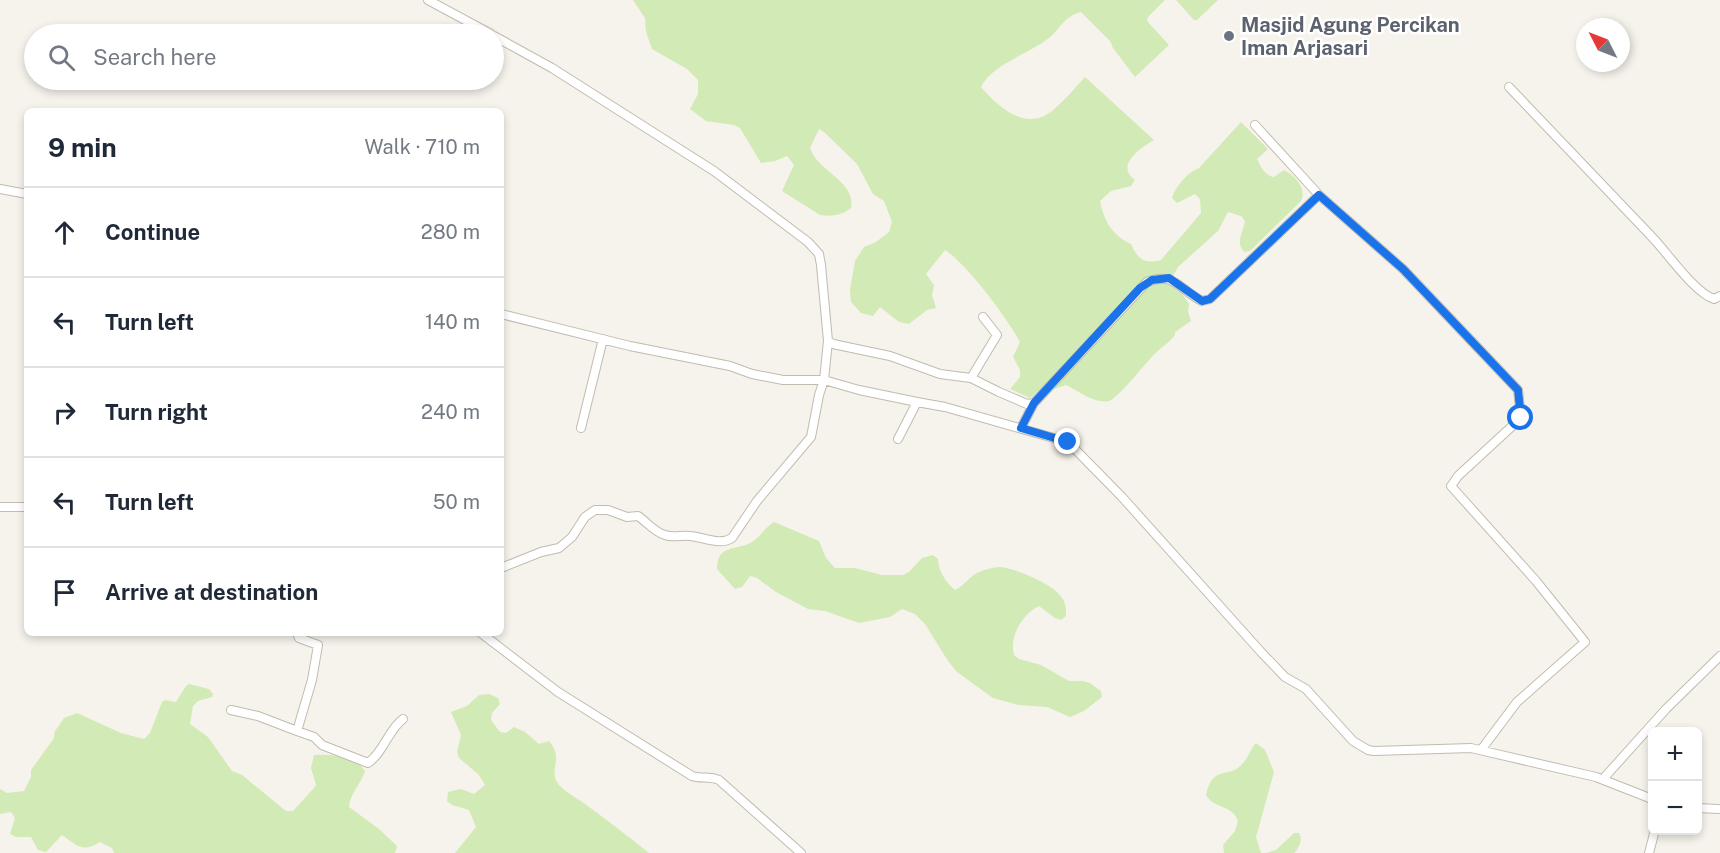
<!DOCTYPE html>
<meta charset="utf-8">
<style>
body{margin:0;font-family:"Public Sans",sans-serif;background:#f6f6f7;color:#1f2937}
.controls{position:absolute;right:18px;bottom:18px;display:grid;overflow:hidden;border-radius:9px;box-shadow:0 3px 9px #0003}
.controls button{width:54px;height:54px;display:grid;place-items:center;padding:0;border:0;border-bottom:2px solid #e0e1e3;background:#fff;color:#1f2937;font:30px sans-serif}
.compass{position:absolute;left:1576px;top:18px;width:54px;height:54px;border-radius:50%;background:#fff;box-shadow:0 3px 9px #0003;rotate:312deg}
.stop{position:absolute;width:18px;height:18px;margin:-14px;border:4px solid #1a73e8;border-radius:50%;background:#fff}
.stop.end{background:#1a73e8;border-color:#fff;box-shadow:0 2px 6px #0008}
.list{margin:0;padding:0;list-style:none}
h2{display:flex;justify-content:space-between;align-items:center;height:78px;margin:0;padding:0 24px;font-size:26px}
h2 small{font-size:20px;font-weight:400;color:#747a83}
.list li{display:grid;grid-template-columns:39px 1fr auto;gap:18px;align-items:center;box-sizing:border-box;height:90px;padding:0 24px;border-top:2px solid #e0e1e3}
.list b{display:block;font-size:22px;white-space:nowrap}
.list em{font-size:20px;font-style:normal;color:#747a83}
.icon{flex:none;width:33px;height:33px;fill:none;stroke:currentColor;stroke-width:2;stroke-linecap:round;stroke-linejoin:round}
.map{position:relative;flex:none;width:1720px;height:853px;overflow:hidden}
.search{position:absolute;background:#fff;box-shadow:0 3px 9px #0003;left:24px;top:24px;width:480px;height:66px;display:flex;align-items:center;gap:15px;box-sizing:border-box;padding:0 21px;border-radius:33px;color:#747a83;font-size:22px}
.panel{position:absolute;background:#fff;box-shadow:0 3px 9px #0003;left:24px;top:108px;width:480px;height:528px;border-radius:9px}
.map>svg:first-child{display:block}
.green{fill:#d2eab5}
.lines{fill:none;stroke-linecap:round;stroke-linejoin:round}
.street-casing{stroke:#c2bbae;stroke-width:10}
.street{stroke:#fff;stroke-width:8}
.route{stroke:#1a73e8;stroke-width:8}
.worship-dot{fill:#6b7280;stroke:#fff;stroke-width:2}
.labels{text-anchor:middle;stroke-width:5;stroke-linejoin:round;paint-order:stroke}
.worship-label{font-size:20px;font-weight:bold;fill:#5b616d;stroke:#fff;text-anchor:start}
</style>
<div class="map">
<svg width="1720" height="853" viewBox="0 0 1720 853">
<rect width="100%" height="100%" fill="#f6f3ec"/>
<path class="green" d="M 633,0 L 1165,0 L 1148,17 L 1147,21 L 1169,45 L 1135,77 L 1113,48 L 1110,41 L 1081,12 C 1063,17 1062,27 1049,38 C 1029,54 992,64 981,87 C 998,107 1026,132 1052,111 C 1064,101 1075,88 1085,77 L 1154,140 C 1142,147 1114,165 1135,180 L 1131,186 L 1111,191 L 1100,201 C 1104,221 1112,235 1131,244 C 1137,258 1144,265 1161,260 L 1201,213 L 1200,199 L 1195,194 L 1177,203 L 1172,198 C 1175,187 1188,172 1199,168 L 1241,122 L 1268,149 L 1257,159 C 1261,167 1265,176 1274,177 L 1284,170 C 1295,176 1307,188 1301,201 L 1250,251 L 1244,252 C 1235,242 1243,233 1245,221 L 1241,216 L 1228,212 L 1218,231 L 1178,267 L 1169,283 L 1178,287 L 1189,304 L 1188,312 L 1191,321 L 1175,332 L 1175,335 C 1170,342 1164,345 1158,351 C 1148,359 1119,398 1109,401 C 1095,404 1078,391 1066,385 L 1051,390 L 1044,386 L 1030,398 L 1010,389 L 1020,377 L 1020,370 L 1013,357 L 1020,342 C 1007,318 967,264 945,250 L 926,274 L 934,285 L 932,295 L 936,308 L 927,310 L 909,324 L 899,322 L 880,307 L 873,316 L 861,313 L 851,302 L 850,290 L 855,261 L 864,247 L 876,242 L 889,232 L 892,222 L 884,201 L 873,194 L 857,164 L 824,132 L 819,129 L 810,148 C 818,172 856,181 851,208 C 843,215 830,217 820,215 L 782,191 L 794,165 L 787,156 L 775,161 L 761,163 L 740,128 L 734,125 L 706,121 L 690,109 L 698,94 L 698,80 L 687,69 L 652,49 L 646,32 L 645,18 Z
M 1176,0 L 1218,0 L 1197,20 L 1194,20 Z
M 774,522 L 819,541 L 826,558 L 835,568 L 855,568 L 882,575 L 903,575 L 909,572 L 922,558 L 933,555 L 938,559 C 938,570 946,583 955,590 C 964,586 969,577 977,573 C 983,570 994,567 1000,567 C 1015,568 1055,585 1062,598 C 1066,603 1066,610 1066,616 L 1061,620 L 1055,618 L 1039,606 C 1022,614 1009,637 1014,655 L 1019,659 L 1041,665 L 1069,681 L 1083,681 L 1090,683 L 1101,691 L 1102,697 L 1084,711 L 1070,717 L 1047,707 L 1018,705 L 993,698 L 957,672 L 948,661 L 925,624 L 915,614 L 902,609 L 890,617 L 859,623 L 825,611 L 808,609 L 776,592 L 757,578 L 750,576 L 742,587 L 735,589 L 717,569 C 717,543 738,551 752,542 C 761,537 765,527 774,522 Z
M 189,684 L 209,689 L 213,694 L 212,697 L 198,701 L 193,706 L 190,724 L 208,737 L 232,771 L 242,775 L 286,811 L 293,811 L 314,788 L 316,785 L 311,768 L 314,755 C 331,754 355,755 365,771 C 361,784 350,793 349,807 L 379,829 L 397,846 L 395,853 L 114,853 L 112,848 L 100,842 C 82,853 78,846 62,835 L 46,852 L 38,850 L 31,837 L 16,837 L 10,834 L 15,818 L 11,812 L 0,814 L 0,789 L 7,793 L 24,791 L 31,777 L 31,770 L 54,738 L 55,731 L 64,718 L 77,713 L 121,733 L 144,739 L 150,733 L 162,702 L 165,700 L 176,702 L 186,686 Z
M 489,694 L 498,698 L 500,704 L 492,713 L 491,720 L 500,732 L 506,733 L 514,727 L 525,732 L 539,744 L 549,741 C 565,760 547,770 559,785 C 565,792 577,798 585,804 C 607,820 628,836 649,853 L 455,853 L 476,827 L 469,810 L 452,805 L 447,801 L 448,792 L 461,789 L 474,794 L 485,785 L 479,775 L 459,758 L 457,752 L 461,735 L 451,712 L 467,706 L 479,695 Z
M 1256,743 L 1265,750 L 1274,772 L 1256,837 L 1261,853 L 1224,853 L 1223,845 L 1235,831 L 1238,821 C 1232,804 1215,810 1206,795 C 1213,763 1230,780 1243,763 C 1249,757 1250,749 1256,743 Z
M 1294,833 L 1299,833 C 1303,840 1299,848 1294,853 L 1266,853 L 1276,850 Z"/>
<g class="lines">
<defs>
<path id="street" d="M 428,0 L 491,34
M 494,36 L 552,68 L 714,171 L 808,242 L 819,254 L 821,265 L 828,341 L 824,380 L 819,395 L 811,437 L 757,501 L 732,538 C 719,546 703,537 690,536 C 681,535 673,538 665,535 C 654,532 647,522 638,516 L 627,517 L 608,510 L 595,510 L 585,517 L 572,537 L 559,548 L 541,552 L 501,568
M 1509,87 C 1557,138 1605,188 1653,238 C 1668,254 1695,293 1714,299 L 1720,296
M 1255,125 L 1319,195 L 1403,269 L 1518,390 L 1521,418 L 1458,476 L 1451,486 L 1536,581 L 1585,642 L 1517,702 L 1481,750
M 0,189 L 27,194
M 501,314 L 630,346 L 730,366 L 752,374 L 783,380 L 824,380 L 859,390 L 917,402 L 898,439
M 828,341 L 833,344 L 890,356 L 940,374 L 971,378 L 999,392 L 1027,404 L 1034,403
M 971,378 L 997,335 L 983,317
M 917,402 L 945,407 L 1068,442 L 1122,497 L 1261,652 L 1285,677 L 1306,689 L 1353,741 L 1368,750 L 1374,751 L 1471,748 L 1596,777 L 1652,799
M 581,428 L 603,339
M 1021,428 L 1034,403 L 1147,282 C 1174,271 1180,290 1202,301 L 1210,299 L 1319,195
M 0,507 L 27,507
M 481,633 L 558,692 L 692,776 C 701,779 710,776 719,780 L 801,853
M 231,710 L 258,716 L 297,731 L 312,680 L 318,645 L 299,638 L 297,633
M 297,731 L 314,737 L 322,745 L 368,763 C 384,752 388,730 403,719
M 1603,779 L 1666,709 L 1720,656
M 1698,808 L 1718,809
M 1649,853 L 1655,830"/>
</defs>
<use href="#street" class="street-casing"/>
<use href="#street" class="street"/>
</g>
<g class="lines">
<path class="route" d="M 1068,442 L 1021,428 L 1034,403 L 1140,288 L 1152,280 L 1169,278 L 1202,301 L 1210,299 L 1319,195 L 1403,269 L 1518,390 L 1521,418"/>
</g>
<circle class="worship-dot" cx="1229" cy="36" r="6"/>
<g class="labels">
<g class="worship-label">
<text x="1241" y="32">Masjid Agung Percikan<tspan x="1241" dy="23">Iman Arjasari</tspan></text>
</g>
</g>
</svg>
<div class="controls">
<button>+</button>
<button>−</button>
</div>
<svg class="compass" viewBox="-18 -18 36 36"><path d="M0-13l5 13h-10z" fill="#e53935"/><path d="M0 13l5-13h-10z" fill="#747a83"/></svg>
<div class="stop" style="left:1521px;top:418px"></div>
<div class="stop end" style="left:1068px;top:442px"></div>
<div class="search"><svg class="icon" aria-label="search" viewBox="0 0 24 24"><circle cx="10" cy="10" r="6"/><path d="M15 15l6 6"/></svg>Search here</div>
<section class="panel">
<h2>9 min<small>Walk · 710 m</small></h2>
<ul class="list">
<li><svg class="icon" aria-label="ahead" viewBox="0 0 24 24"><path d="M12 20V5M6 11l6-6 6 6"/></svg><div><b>Continue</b></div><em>280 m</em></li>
<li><svg class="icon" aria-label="left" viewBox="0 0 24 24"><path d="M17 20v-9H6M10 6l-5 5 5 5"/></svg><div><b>Turn left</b></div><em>140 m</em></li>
<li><svg class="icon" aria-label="right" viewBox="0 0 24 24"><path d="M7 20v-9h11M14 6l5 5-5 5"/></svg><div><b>Turn right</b></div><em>240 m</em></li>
<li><svg class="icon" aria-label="left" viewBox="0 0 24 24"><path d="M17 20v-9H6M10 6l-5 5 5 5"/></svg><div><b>Turn left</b></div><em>50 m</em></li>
<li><svg class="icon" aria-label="arrive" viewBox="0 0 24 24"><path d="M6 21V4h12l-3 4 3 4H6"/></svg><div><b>Arrive at destination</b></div></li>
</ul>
</section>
</div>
